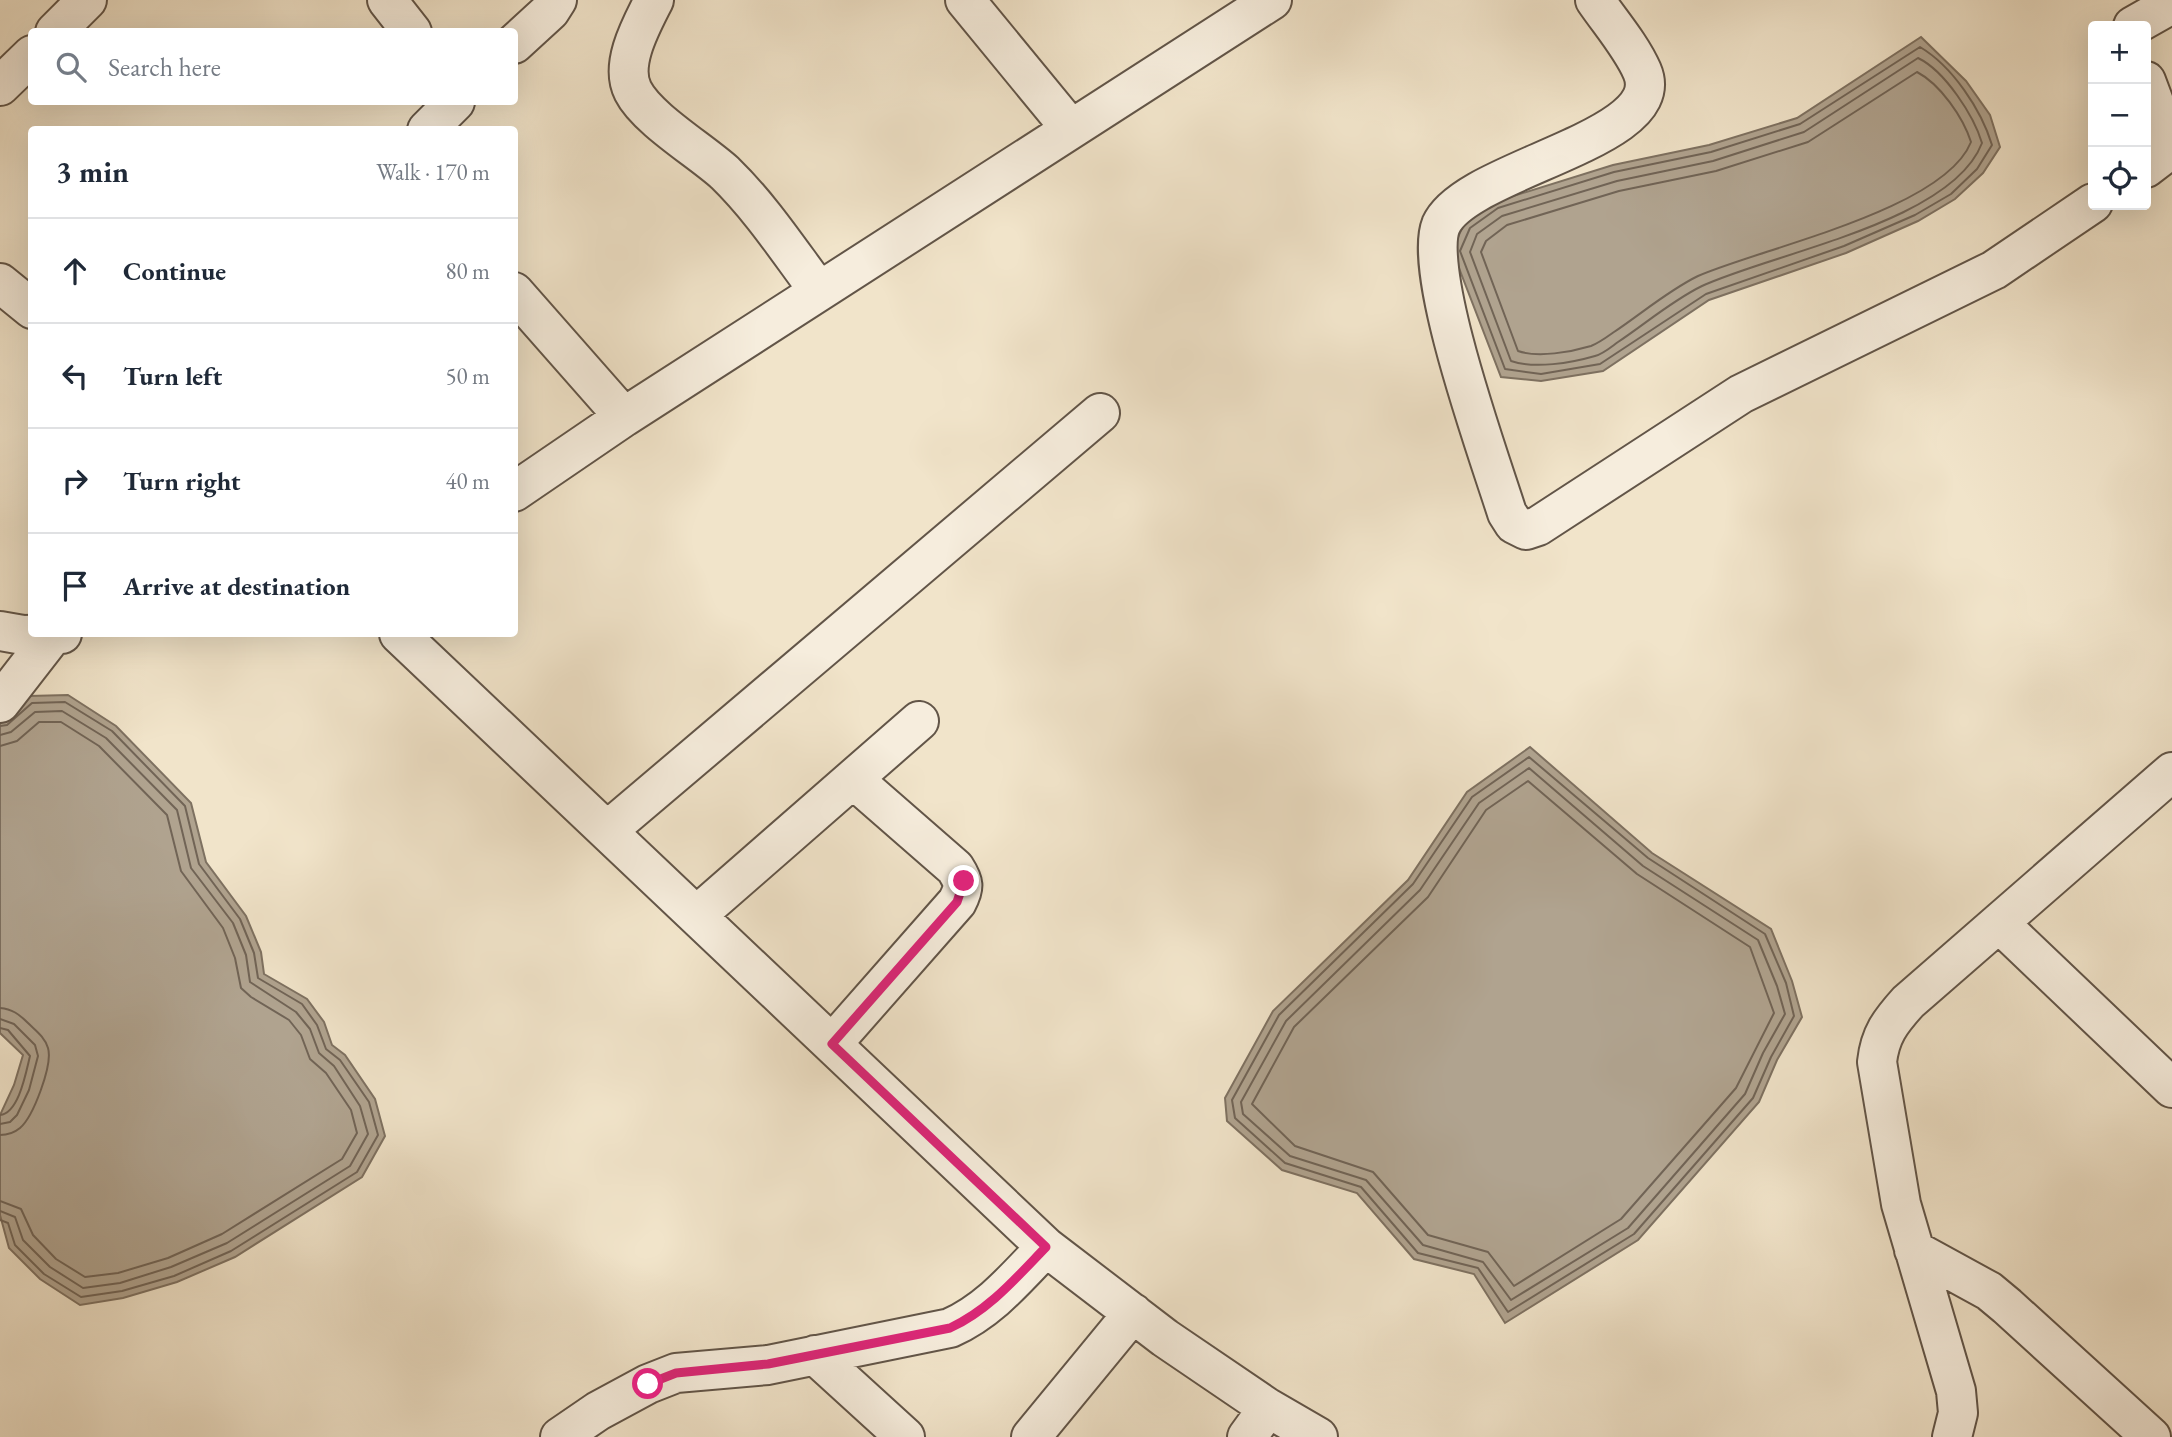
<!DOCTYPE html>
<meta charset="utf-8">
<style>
body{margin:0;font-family:"EB Garamond",serif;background:#f2f2f3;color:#1f2937}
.controls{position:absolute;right:21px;top:21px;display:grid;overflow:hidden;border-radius:7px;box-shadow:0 7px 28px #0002}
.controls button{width:63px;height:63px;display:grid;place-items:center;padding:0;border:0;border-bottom:2px solid #e0e1e3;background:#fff;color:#1f2937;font:35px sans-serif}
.stop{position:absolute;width:21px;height:21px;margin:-16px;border:5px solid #db2777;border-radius:50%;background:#fff}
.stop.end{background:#db2777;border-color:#fff;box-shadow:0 2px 7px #0008}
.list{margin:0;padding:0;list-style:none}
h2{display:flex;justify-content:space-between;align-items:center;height:91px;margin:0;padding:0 28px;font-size:30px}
h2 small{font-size:23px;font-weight:400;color:#747a83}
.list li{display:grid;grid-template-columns:46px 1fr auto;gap:21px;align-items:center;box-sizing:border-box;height:105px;padding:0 28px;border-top:2px solid #e0e1e3}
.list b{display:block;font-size:26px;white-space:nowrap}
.list em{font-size:23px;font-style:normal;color:#747a83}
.icon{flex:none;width:38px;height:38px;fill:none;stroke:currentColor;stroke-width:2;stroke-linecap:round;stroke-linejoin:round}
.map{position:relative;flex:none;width:2172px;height:1437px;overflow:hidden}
.search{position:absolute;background:#fff;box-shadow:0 7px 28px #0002;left:28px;top:28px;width:490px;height:77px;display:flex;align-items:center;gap:18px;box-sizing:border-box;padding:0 24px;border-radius:7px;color:#747a83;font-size:26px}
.panel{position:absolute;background:#fff;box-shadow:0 7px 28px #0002;left:28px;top:126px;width:490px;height:511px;border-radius:7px}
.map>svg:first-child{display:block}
.water{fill:#b0a38f;stroke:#7e7161;stroke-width:2}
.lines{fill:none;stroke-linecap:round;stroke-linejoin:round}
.shore{stroke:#716456;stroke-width:2}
.minor-casing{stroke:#625548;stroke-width:42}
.minor{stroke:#f6eddd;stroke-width:38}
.route{stroke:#db2777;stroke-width:9}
</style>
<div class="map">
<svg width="2172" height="1437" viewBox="0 0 2172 1437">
<rect width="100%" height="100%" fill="#f1e4ca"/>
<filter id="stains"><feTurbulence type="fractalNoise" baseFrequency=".00286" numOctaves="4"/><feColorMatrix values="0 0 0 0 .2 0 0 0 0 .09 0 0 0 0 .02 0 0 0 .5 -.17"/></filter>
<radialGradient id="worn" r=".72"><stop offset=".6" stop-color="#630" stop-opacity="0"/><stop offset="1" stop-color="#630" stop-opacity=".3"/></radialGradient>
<path class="water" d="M 1921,37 L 1966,81 L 1990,115 L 2000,147 L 1983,173 L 1955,199 L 1918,221 L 1846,253 L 1709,300 L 1603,371 L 1541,381 L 1501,377 L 1452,250 L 1464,224 L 1494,202 L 1613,165 L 1709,145 L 1797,118 Z
M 68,695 L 116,726 L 191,803 L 206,862 L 246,916 L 261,952 L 264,974 L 307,999 L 324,1022 L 332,1045 L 345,1055 L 375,1099 L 385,1136 L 362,1177 L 235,1257 L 177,1282 L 123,1298 L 80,1305 L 40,1279 L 9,1248 L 0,1215 L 0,1115 L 14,1085 L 23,1055 L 0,1033 L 0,722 L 29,696 Z
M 1530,747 L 1652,853 L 1771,929 L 1792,981 L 1802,1017 L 1777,1060 L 1759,1102 L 1638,1240 L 1505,1323 L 1474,1274 L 1414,1259 L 1357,1193 L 1282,1170 L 1227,1121 L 1225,1098 L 1273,1011 L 1408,880 L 1467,792 Z"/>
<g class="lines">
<path class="shore" d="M 1920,47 C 1952,66 1981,109 1992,145 L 1977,169 L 1951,194 L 1915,215 L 1844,246 L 1706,294 L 1600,364 L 1541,374 L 1505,369 L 1460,251 L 1470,228 L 1498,208 L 1614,172 L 1711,152 L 1800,124 Z
M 1918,58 C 1945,71 1974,116 1982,143 C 1952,222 1773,253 1702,286 C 1673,300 1645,324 1618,342 C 1611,347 1603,354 1595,356 C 1571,363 1535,369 1511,361 L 1470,252 L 1477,234 L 1502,216 L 1617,181 L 1713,161 L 1804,132 Z
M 1917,72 C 1940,84 1963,117 1971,142 C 1944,210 1762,248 1698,276 C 1669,290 1641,314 1614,332 C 1607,337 1599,343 1591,346 C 1571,352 1538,358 1518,351 L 1481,252 L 1486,241 L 1507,225 L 1619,191 L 1716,171 L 1808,142 Z
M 0,726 L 7,725 L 32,703 L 65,702 L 112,731 L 185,806 L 199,864 L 240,919 L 254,953 L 258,978 L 302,1004 L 317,1025 L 326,1049 L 340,1060 L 369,1102 L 378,1135 L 357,1172 L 231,1251 L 174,1276 L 122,1291 L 81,1297 L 44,1274 L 15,1245 L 8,1223 L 0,1220
M 0,735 L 11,732 L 35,712 L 62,711 L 106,738 L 177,810 L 191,868 L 233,923 L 246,955 L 250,982 L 296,1012 L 310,1029 L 319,1053 L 334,1066 L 360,1106 L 368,1134 L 350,1166 L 227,1243 L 171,1267 L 120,1283 L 83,1288 L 50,1267 L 23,1240 L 15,1217 L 0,1211
M 0,746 L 17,741 L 39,722 L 61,722 L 99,746 L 167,815 L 181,871 L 223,928 L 235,958 L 241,988 L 251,997 L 289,1020 L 301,1035 L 310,1059 L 326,1073 L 351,1110 L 357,1133 L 342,1159 L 222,1234 L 168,1258 L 118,1273 L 85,1277 L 56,1259 L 33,1235 L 21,1209 L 0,1201
M 1529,757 L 1648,858 L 1765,934 L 1786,983 L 1794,1016 L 1771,1057 L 1753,1098 L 1634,1234 L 1508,1312 L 1478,1268 L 1418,1253 L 1361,1187 L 1285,1163 L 1235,1118 L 1232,1100 L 1279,1015 L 1413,884 L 1472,797 Z
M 1529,768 L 1643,866 L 1758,940 L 1777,986 L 1785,1014 L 1763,1053 L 1745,1094 L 1628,1228 L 1511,1300 L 1483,1262 L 1423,1245 L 1366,1180 L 1290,1156 L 1243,1114 L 1241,1102 L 1286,1021 L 1420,890 L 1479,803 Z
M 1528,781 L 1637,874 L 1750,947 L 1774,1013 L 1736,1088 L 1621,1219 L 1514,1286 L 1488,1252 L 1428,1235 L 1373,1172 L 1295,1146 L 1252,1104 L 1294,1027 L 1428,897 L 1486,810 Z
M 0,1008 C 12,1009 19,1014 28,1023 C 35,1030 45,1037 48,1048 C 53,1065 33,1117 20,1128 C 14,1133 8,1135 0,1135
M 0,1019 L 14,1024 L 35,1045 L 38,1056 L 29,1090 L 17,1115 L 10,1122 L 0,1124
M 0,1028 L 8,1030 L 30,1056 C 26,1072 19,1113 0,1115"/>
<defs>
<path id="minor" d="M 387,0 L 412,32
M 654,0 C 642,24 619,64 633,91 C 647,119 701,151 725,173 C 761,208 789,251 819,291
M 965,0 L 1071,129
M 1595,0 C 1610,22 1631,46 1642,71 C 1672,140 1466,168 1441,225 C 1422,272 1490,459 1507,513 L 1514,524 L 1526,530 L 1538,526 L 1741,394 L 1994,270 L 2093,203
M 2133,26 L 2172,4
M 55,32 L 87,0
M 514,44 L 550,11 L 557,0
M 2146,81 L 2169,142 L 2167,152 L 2146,168
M 0,86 L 32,55
M 427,130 L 455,102
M 0,283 L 32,309
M 514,292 L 624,417
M 514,492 L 624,417 L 1272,0
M 0,631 L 23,635 L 62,634
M 399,634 L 1046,1247 L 1165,1338 L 1268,1408 L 1318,1437
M 0,703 L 52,636
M 607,831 L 1100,413
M 697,915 L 919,721
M 1999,923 L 2172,1088
M 832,1044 L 957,902 C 965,887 964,882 955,868 L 853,779
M 1914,1250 L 1989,1291 L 2007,1306 L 2151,1437
M 815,1355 L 905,1437
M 560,1437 L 598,1411 L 648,1384 L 676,1373 L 768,1365 L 950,1328 C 990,1310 1016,1278 1046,1247
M 1031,1437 L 1133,1313
M 1247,1437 L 1268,1408
M 1952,1437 L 1958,1413 L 1956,1391 L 1901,1204 L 1877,1062 C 1880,1035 1890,1022 1908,1002 L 2172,772"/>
</defs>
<use href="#minor" class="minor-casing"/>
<use href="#minor" class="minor"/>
</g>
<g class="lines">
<path class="route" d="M 648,1384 L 676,1373 L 768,1364 L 950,1328 C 989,1310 1016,1278 1046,1247 L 832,1044 L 957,902 L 964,881"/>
</g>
<rect width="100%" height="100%" filter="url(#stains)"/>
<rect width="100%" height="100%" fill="url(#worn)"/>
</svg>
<div class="controls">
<button>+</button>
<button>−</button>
<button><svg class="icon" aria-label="locate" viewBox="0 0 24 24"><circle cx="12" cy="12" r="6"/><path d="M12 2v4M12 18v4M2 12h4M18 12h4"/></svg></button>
</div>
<div class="stop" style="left:648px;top:1384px"></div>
<div class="stop end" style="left:964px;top:881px"></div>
<div class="search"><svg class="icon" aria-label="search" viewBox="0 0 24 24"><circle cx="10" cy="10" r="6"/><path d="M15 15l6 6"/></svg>Search here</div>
<section class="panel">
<h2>3 min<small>Walk · 170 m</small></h2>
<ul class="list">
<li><svg class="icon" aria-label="ahead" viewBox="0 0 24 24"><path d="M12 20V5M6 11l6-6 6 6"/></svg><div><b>Continue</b></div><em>80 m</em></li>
<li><svg class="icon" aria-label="left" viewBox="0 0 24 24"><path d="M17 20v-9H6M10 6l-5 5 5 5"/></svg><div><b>Turn left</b></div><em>50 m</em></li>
<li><svg class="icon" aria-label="right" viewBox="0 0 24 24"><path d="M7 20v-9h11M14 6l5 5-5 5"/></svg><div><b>Turn right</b></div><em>40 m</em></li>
<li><svg class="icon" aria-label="arrive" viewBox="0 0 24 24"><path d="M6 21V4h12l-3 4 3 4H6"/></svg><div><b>Arrive at destination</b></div></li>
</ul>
</section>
</div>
